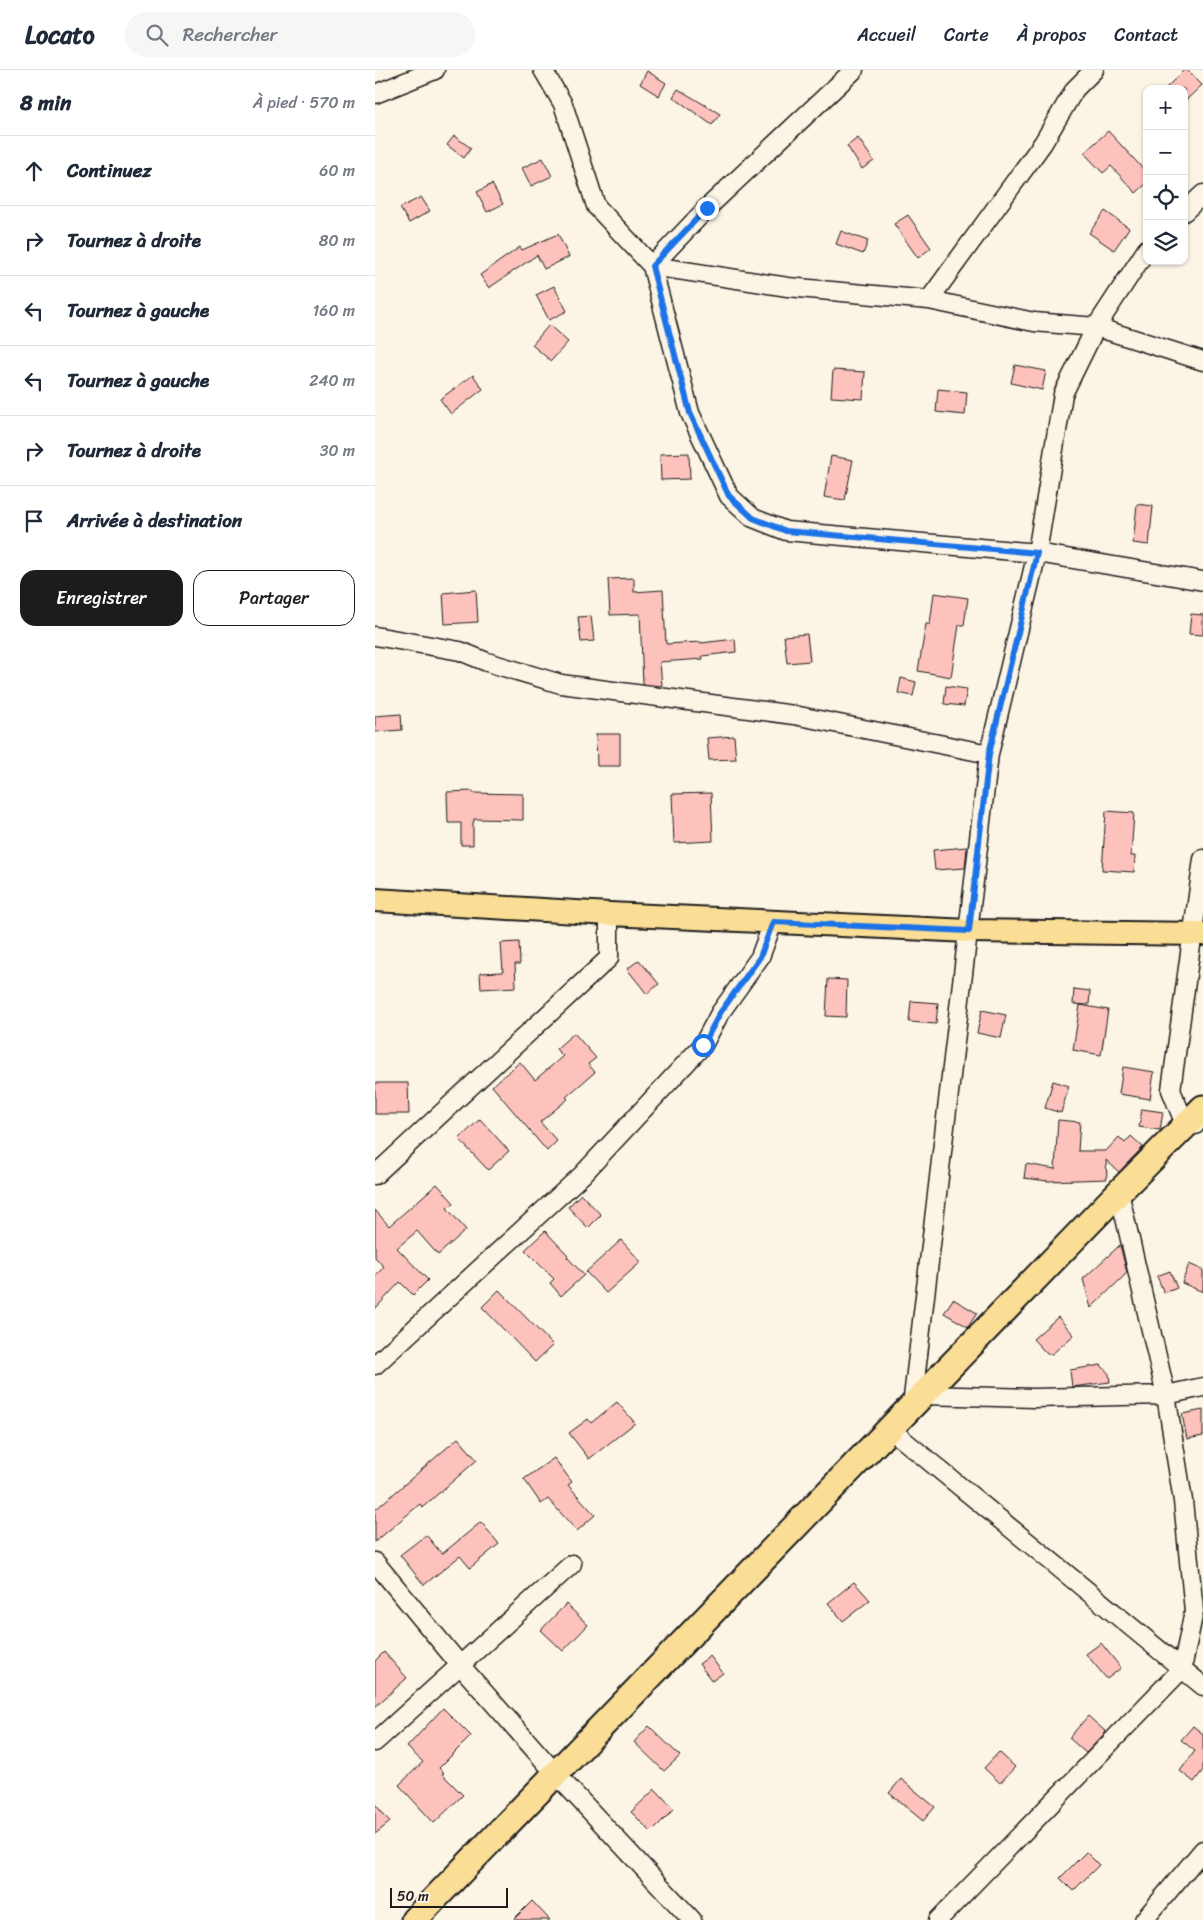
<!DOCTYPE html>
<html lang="fr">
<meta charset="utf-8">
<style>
body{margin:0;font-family:Sriracha,sans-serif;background:#f6f6f7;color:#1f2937}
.controls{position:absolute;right:15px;top:15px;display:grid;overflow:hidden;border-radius:10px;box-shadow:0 1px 4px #0004}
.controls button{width:45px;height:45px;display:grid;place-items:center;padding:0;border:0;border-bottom:1px solid #e0e1e3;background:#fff;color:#1f2937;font:25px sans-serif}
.scale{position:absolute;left:15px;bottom:12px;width:118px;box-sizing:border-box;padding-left:5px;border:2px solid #1c1c1c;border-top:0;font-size:14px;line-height:18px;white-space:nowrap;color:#1c1c1c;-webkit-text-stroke:4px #fcf5e5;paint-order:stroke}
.stop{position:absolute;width:15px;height:15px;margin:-11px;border:4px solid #1a73e8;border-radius:50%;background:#fff}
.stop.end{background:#1a73e8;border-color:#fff;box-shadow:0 1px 5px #0008}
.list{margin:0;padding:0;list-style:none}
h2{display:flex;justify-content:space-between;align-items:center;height:65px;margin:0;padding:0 20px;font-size:21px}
h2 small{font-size:16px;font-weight:400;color:#747a83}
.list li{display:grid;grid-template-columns:32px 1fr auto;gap:15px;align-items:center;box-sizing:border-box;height:70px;padding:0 20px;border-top:1px solid #e0e1e3}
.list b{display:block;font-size:19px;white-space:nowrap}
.list em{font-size:16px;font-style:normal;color:#747a83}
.actions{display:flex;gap:10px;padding:15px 20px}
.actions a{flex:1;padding:11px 0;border:1px solid #1c1c1c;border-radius:15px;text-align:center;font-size:18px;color:#1c1c1c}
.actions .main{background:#1c1c1c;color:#fff}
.icon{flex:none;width:28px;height:28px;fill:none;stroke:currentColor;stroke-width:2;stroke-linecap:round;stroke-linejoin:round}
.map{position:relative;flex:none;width:828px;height:1850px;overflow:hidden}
header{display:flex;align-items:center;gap:30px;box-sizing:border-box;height:70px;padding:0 25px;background:#fff;border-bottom:1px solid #e0e1e3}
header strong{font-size:24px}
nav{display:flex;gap:28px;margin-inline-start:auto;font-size:18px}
.search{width:350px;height:45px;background:#f6f6f7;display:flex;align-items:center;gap:12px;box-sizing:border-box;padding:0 18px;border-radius:28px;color:#747a83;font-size:19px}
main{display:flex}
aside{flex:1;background:#fff}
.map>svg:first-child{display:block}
.building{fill:#fec2bd;stroke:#1c1c1c}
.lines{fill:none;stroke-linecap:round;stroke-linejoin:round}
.minor-casing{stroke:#1c1c1c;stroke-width:21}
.major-casing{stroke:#1c1c1c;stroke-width:26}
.highway-casing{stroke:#1c1c1c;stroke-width:29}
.minor{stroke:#fcf5e5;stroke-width:18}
.major{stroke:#fbde96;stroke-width:22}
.highway{stroke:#fbde96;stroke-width:25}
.route{stroke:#1a73e8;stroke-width:6}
</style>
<header>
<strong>Locato</strong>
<div class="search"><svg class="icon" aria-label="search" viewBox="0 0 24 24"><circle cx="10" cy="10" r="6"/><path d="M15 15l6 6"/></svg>Rechercher</div>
<nav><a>Accueil</a><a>Carte</a><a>À propos</a><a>Contact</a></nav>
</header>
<main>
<aside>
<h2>8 min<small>À pied · 570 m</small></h2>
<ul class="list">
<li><svg class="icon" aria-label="ahead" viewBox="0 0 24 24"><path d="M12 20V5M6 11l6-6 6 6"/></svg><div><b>Continuez</b></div><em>60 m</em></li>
<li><svg class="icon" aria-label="right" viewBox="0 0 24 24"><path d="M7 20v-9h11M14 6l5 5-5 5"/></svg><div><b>Tournez à droite</b></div><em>80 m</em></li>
<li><svg class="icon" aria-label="left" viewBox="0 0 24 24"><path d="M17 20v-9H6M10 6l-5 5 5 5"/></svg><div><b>Tournez à gauche</b></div><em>160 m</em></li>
<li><svg class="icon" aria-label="left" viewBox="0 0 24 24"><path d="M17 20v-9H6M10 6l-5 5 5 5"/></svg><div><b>Tournez à gauche</b></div><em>240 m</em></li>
<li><svg class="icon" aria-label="right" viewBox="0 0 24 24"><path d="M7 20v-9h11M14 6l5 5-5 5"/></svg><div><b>Tournez à droite</b></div><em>30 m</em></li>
<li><svg class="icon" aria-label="arrive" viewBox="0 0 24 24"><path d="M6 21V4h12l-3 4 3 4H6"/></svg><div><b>Arrivée à destination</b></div></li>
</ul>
<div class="actions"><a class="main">Enregistrer</a><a>Partager</a></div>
</aside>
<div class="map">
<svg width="828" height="1850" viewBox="0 0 828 1850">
<rect width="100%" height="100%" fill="#fcf5e5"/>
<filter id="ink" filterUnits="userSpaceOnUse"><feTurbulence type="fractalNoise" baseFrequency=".02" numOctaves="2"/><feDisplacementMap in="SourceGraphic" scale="10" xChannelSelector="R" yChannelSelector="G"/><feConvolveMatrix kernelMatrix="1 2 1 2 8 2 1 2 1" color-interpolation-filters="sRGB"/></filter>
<g filter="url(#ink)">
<path class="building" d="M 809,0 L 812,0 L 827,15 L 809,32 L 809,19 L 790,19 Z
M 272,1 L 291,13 L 284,26 L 265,14 Z
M 303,19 L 345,44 L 337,55 L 298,27 Z
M 733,61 L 772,103 L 772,113 L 761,123 L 736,96 L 728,103 L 709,83 Z
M 79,66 L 96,78 L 89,88 L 72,75 Z
M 483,68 L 499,91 L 487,99 L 472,76 Z
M 168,88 L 177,106 L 156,116 L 147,98 Z
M 117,114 L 128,134 L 112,142 L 102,122 Z
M 46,127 L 55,141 L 34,153 L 25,138 Z
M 730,141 L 754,158 L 739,180 L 714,163 Z
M 533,145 L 556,178 L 543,188 L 519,154 Z
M 466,161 L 493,171 L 488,184 L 461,174 Z
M 183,164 L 194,187 L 169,199 L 162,185 L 114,218 L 105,205 L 145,177 L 147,180 Z
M 179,216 L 192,241 L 174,250 L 161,225 Z
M 174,255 L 193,272 L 176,291 L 157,275 Z
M 640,295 L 671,301 L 667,320 L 636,313 Z
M 458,300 L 490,302 L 488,329 L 456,327 Z
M 98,305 L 108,319 L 76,344 L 65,329 Z
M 563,319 L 592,322 L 590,345 L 561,342 Z
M 314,383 L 315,409 L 286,410 L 285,384 Z
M 456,386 L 478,390 L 470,430 L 449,427 Z
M 762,434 L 778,436 L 774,475 L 758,473 Z
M 259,508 L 259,522 L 288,520 L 291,574 L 326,572 L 326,573 L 360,569 L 361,582 L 327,586 L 328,589 L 285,592 L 287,616 L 268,614 L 265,544 L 235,545 L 233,509 Z
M 101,520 L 103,552 L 70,554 L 68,523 Z
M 559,523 L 593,528 L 589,555 L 584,555 L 576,607 L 543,601 L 551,554 L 555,554 Z
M 816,544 L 828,545 L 828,565 L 814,564 Z
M 216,546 L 219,571 L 206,572 L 203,547 Z
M 432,564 L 435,591 L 412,593 L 409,566 Z
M 526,608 L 541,612 L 538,626 L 523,623 Z
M 571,616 L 592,619 L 589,636 L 569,634 Z
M 26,644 L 27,660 L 0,662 L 0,646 Z
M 221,664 L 245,664 L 245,696 L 222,696 Z
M 359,666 L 361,689 L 334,690 L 332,668 Z
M 98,721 L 98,723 L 148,724 L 148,750 L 99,749 L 99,752 L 98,752 L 98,775 L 86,775 L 86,753 L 73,753 L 72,722 Z
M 336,723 L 338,771 L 299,773 L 297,724 Z
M 731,741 L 759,743 L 756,786 L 760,786 L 759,802 L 727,800 Z
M 592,777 L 590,798 L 560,800 L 558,780 Z
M 144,872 L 145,894 L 140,894 L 141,917 L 106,919 L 105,903 L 128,902 L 126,873 Z
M 264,890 L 284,914 L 272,924 L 252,899 Z
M 453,909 L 472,910 L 471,947 L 451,946 Z
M 699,919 L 715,921 L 714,935 L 698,934 Z
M 536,931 L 563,933 L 561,954 L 534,952 Z
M 705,935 L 733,940 L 726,985 L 698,980 Z
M 607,940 L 631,945 L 626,968 L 602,963 Z
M 199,963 L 221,988 L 213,994 L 220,1002 L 191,1027 L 193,1029 L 165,1052 L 182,1071 L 172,1081 L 117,1016 L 145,992 L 160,1010 L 188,986 L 181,979 Z
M 748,997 L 779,1002 L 775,1029 L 744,1024 Z
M 678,1011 L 694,1016 L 686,1043 L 670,1038 Z
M 0,1013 L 33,1013 L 34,1044 L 0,1044 Z
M 767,1039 L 788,1042 L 785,1060 L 764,1057 Z
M 105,1049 L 134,1081 L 113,1100 L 84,1069 Z
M 683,1050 L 705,1052 L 703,1081 L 731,1081 L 744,1067 L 750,1073 L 756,1066 L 768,1077 L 744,1102 L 731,1090 L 732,1109 L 673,1111 L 649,1108 L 651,1094 L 680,1099 Z
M 62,1114 L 79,1133 L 72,1138 L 91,1160 L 63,1185 L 42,1161 L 22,1178 L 53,1210 L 38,1225 L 25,1212 L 0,1239 L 0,1206 L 9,1197 L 0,1187 L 0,1140 L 14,1156 Z
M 206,1124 L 226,1145 L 213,1158 L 193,1137 Z
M 170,1161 L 193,1185 L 192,1187 L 209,1205 L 186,1226 L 175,1213 L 179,1209 L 150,1180 Z
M 246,1170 L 266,1192 L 231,1223 L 211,1202 Z
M 745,1175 L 752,1203 L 716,1238 L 708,1209 Z
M 814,1194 L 828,1200 L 828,1222 L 807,1213 Z
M 795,1201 L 802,1218 L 789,1223 L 782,1206 Z
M 124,1220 L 178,1275 L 160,1292 L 107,1237 Z
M 578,1229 L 602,1243 L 593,1257 L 569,1243 Z
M 683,1247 L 699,1265 L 677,1284 L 672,1284 L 658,1269 Z
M 726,1295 L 734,1304 L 735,1312 L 697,1317 L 695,1300 Z
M 242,1332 L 260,1353 L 214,1389 L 194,1363 L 213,1349 L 216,1353 Z
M 828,1340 L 828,1366 L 812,1369 L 807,1344 Z
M 83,1368 L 102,1390 L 48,1437 L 45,1434 L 0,1472 L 0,1440 Z
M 179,1388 L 197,1412 L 193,1415 L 220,1445 L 202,1461 L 173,1429 L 166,1434 L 149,1409 Z
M 106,1452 L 124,1474 L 95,1498 L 85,1486 L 49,1515 L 25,1485 L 51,1465 L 67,1484 Z
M 479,1512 L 495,1530 L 468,1551 L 453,1533 Z
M 191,1534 L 213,1555 L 188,1581 L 166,1560 Z
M 726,1573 L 746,1598 L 732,1609 L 711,1584 Z
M 9,1582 L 32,1608 L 0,1637 L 0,1591 Z
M 335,1586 L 348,1603 L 337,1611 L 324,1594 Z
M 68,1638 L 96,1666 L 64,1698 L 69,1703 L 67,1704 L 88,1725 L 59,1753 L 24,1715 L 48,1692 L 32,1677 Z
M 713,1646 L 731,1662 L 711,1683 L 694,1668 Z
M 274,1656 L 305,1686 L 289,1701 L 259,1672 Z
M 818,1656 L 828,1664 L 828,1700 L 819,1712 L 805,1701 L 820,1681 L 806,1670 Z
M 624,1682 L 640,1697 L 625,1713 L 609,1698 Z
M 526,1709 L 560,1737 L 548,1751 L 514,1723 Z
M 280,1719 L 299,1739 L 276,1762 L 256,1742 Z
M 0,1734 L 15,1752 L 0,1764 Z
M 711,1782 L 724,1795 L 698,1821 L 685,1808 Z
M 157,1831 L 175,1850 L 138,1850 Z"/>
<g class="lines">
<defs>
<path id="minor" d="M 168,0 L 188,34 L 221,136 L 277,196 L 315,343 L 354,426 L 378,448 L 411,461 L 662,483 L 828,511
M 0,24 L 60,0
M 809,142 L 828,124
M 277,196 L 413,217 L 554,230 L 659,252 L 721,257 L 828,291
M 277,196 L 332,138 L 479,0
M 554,230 L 668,73 L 700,19 L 719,0
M 0,566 L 85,581 L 112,592 L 186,614 L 419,645 L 614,684
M 820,1055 L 810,1054 L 796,1020 L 828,789
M 0,1105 L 234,888 L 234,844
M 0,1295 L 207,1105 L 328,975 L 345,943 L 385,887 L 398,852
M 548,1325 L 659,1328 L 791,1325 L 828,1317
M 537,1336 L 614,684 L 662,483 L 688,324 L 721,257 L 772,179
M 515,1359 L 828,1616
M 0,1492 L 85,1595 L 180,1703 L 317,1850
M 0,1672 L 197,1494
M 563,1850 L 807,1599 L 819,1541 L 808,1431 L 791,1325 L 744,1122
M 769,1850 L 828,1780"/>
<path id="major" d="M 0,830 L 234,844 L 594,861 L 828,864"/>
<path id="highway" d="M 39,1850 L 744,1122 L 828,1038"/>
</defs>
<use href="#minor" class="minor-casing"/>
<use href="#major" class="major-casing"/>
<use href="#highway" class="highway-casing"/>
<use href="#minor" class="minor"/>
<use href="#major" class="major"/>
<use href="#highway" class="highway"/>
</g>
</g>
<g class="lines" filter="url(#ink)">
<path class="route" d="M 328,975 L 345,943 L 385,887 L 398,852 L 594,861 L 614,684 L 662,483 L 411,461 L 378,448 L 354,426 L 315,343 L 277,196 L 332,138"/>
</g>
</svg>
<div class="controls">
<button>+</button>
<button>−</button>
<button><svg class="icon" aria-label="locate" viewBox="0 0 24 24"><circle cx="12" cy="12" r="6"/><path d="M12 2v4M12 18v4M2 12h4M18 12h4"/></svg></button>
<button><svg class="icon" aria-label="layers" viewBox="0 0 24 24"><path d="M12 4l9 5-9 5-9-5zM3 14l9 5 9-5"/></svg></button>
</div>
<div class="scale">50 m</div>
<div class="stop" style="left:328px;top:975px"></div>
<div class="stop end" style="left:332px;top:138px"></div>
</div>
</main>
